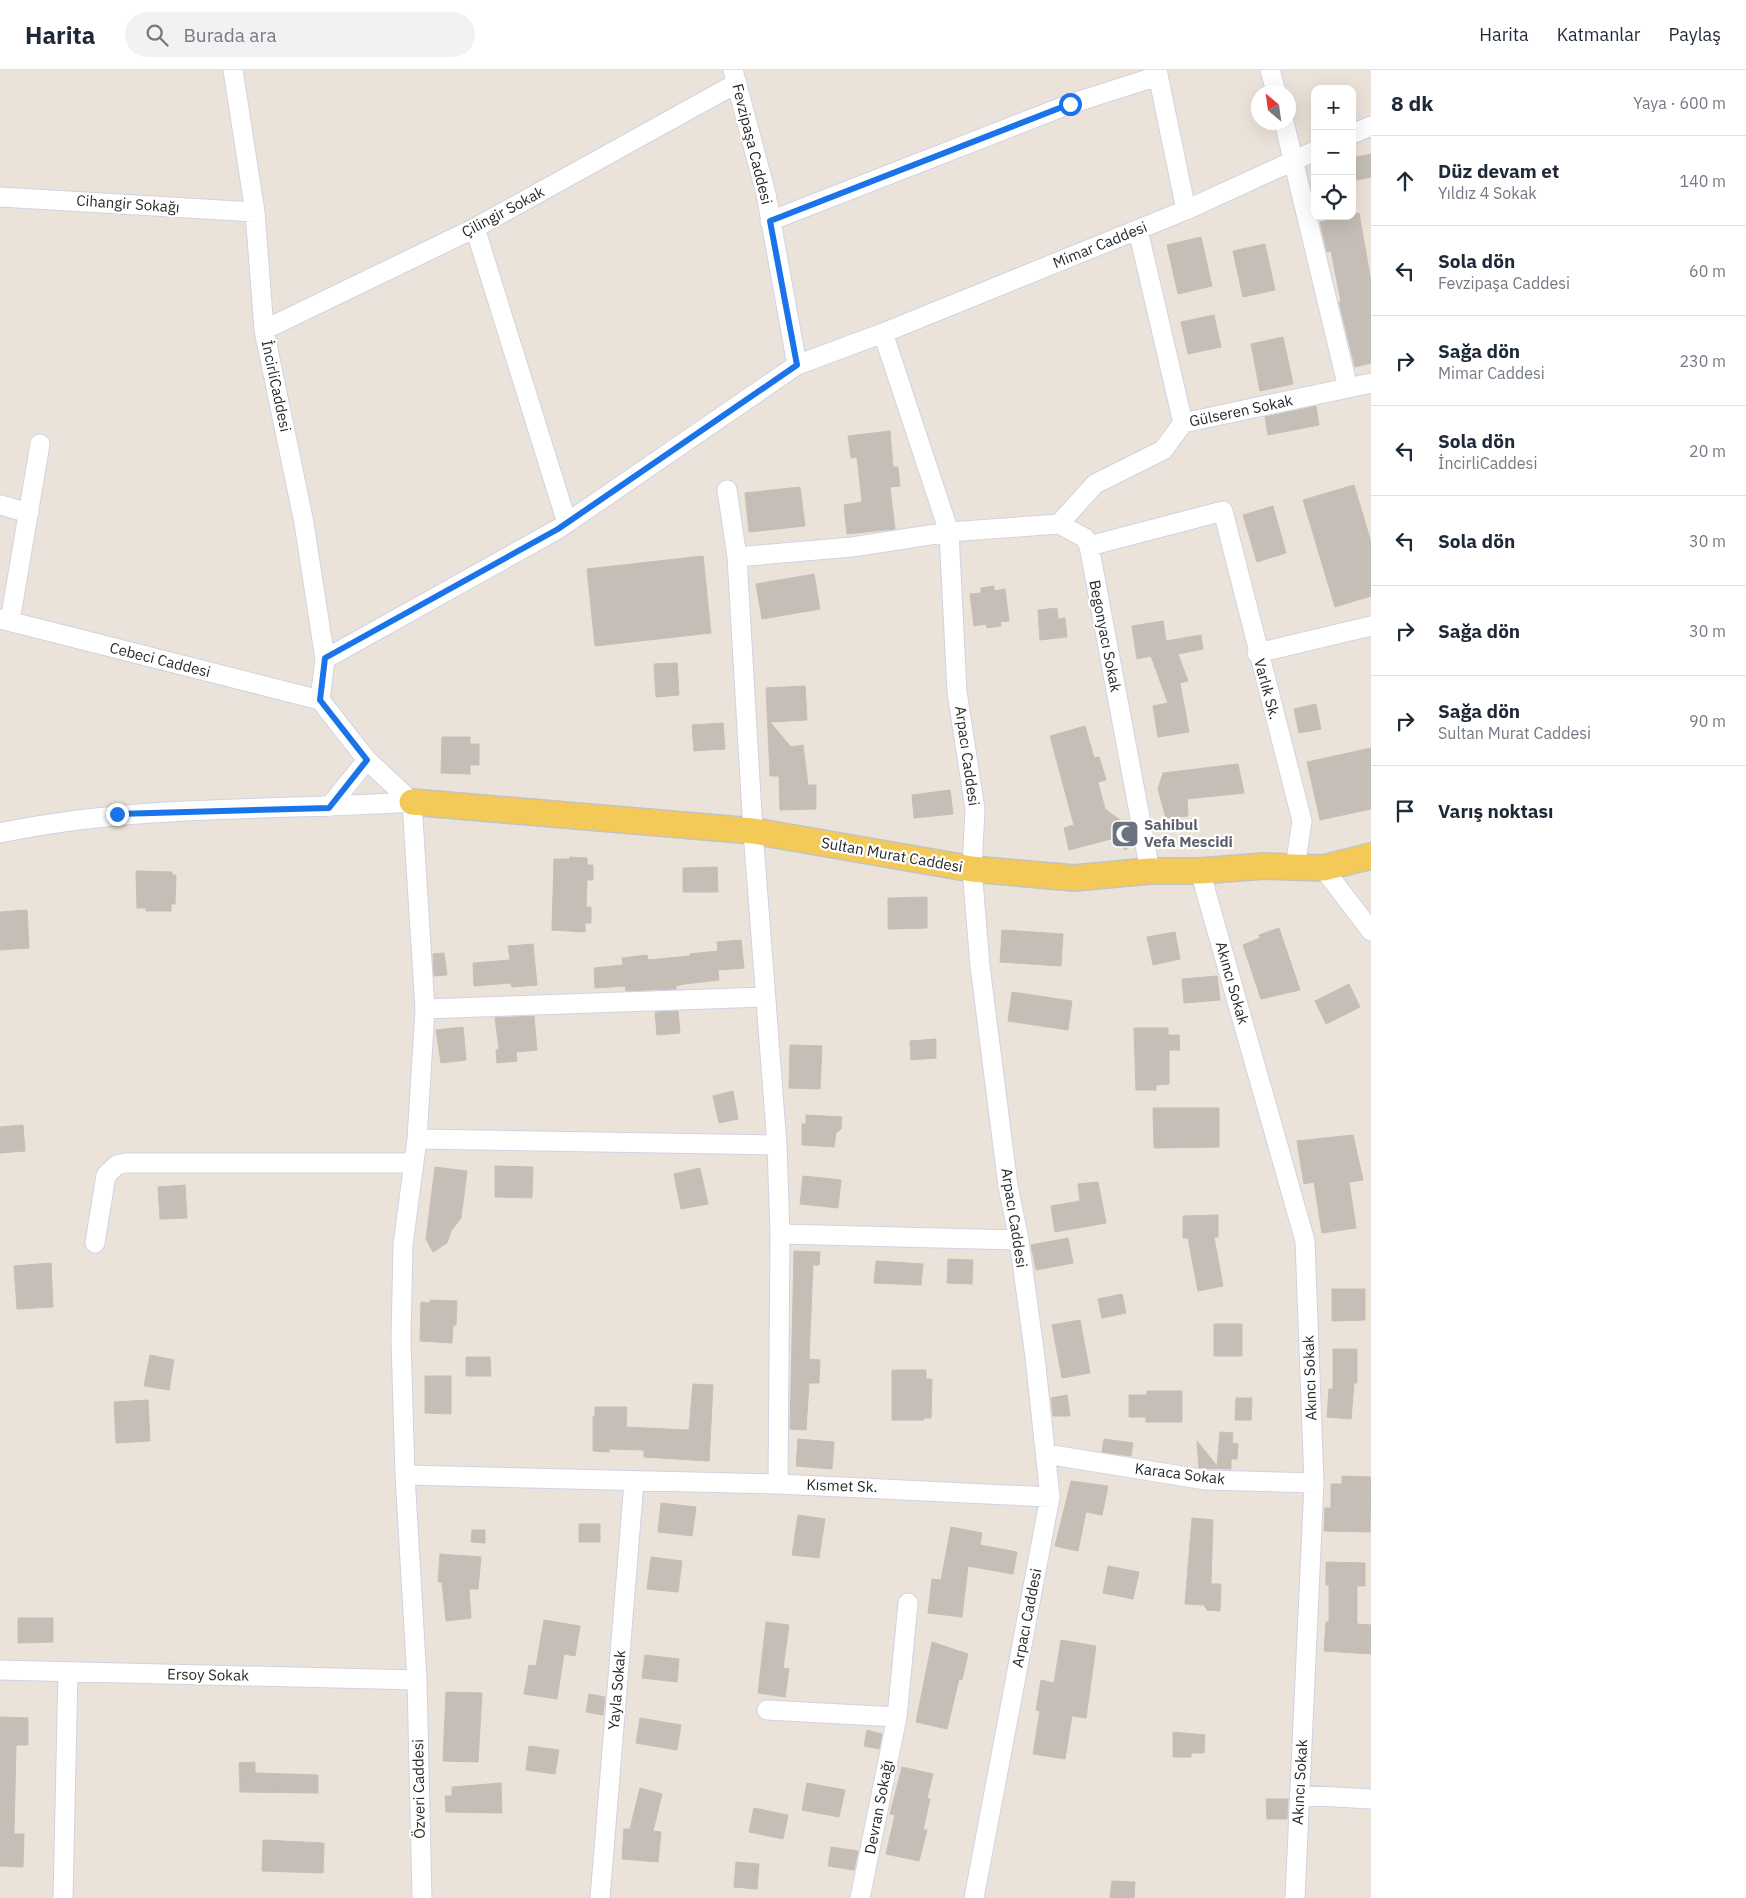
<!DOCTYPE html>
<html lang="tr">
<meta charset="utf-8">
<style>
body{margin:0;font-family:"IBM Plex Sans",sans-serif;background:#f2f2f3;color:#1f2937}
.controls{position:absolute;right:15px;top:15px;display:grid;overflow:hidden;border-radius:10px;box-shadow:0 5px 20px #0002}
.controls button{width:45px;height:45px;display:grid;place-items:center;padding:0;border:0;border-bottom:1px solid #e0e1e3;background:#fff;color:#1f2937;font:25px sans-serif}
.compass{position:absolute;left:1251px;top:15px;width:45px;height:45px;border-radius:50%;background:#fff;box-shadow:0 5px 20px #0002;rotate:331deg}
.stop{position:absolute;width:15px;height:15px;margin:-11px;border:4px solid #1a73e8;border-radius:50%;background:#fff}
.stop.end{background:#1a73e8;border-color:#fff;box-shadow:0 1px 5px #0008}
.list{margin:0;padding:0;list-style:none}
h2{display:flex;justify-content:space-between;align-items:center;height:65px;margin:0;padding:0 20px;font-size:21px}
h2 small{font-size:16px;font-weight:400;color:#747a83}
.list li{display:grid;grid-template-columns:32px 1fr auto;gap:15px;align-items:center;box-sizing:border-box;height:90px;padding:0 20px;border-top:1px solid #e0e1e3}
.list b{display:block;font-size:19px;white-space:nowrap}
.list p{margin:0;font-size:16px;white-space:nowrap;color:#747a83}
.list em{font-size:16px;font-style:normal;color:#747a83}
.icon{flex:none;width:28px;height:28px;fill:none;stroke:currentColor;stroke-width:2;stroke-linecap:round;stroke-linejoin:round}
.map{position:relative;flex:none;width:1371px;height:1828px;overflow:hidden}
header{display:flex;align-items:center;gap:30px;box-sizing:border-box;height:70px;padding:0 25px;background:#fff;border-bottom:1px solid #e0e1e3}
header strong{font-size:24px}
nav{display:flex;gap:28px;margin-inline-start:auto;font-size:18px}
.search{width:350px;height:45px;background:#f2f2f3;display:flex;align-items:center;gap:12px;box-sizing:border-box;padding:0 18px;border-radius:28px;color:#747a83;font-size:19px}
main{display:flex}
aside{flex:1;background:#fff}
.map>svg:first-child{display:block}
.building{fill:#c4beb6;stroke:#c7bfb4}
.lines{fill:none;stroke-linecap:round;stroke-linejoin:round}
.minor-casing{stroke:#cfd3e2;stroke-width:21}
.major-casing{stroke:#c3c3c3;stroke-width:28}
.minor{stroke:#fff;stroke-width:19}
.major{stroke:#f3ca57;stroke-width:25}
.route{stroke:#1a73e8;stroke-width:6}
.labels{text-anchor:middle;stroke-width:4.5;stroke-linejoin:round;paint-order:stroke}
.street-label{font-size:15px;fill:#292929;stroke:#fff}
.worship-label{font-size:15px;font-weight:bold;fill:#5b616d;stroke:#fff;text-anchor:start}
</style>
<header>
<strong>Harita</strong>
<div class="search"><svg class="icon" aria-label="search" viewBox="0 0 24 24"><circle cx="10" cy="10" r="6"/><path d="M15 15l6 6"/></svg>Burada ara</div>
<nav><a>Harita</a><a>Katmanlar</a><a>Paylaş</a></nav>
</header>
<main>
<div class="map">
<svg width="1371" height="1828" viewBox="0 0 1371 1828">
<rect width="100%" height="100%" fill="#ebe3da"/>
<path class="building" d="M 1371,84 L 1371,107 L 1352,111 L 1352,88 Z
M 1359,143 L 1371,211 L 1371,293 L 1355,297 L 1339,232 L 1341,232 L 1331,181 L 1327,182 L 1320,152 Z
M 1201,167 L 1212,216 L 1178,224 L 1167,175 Z
M 1265,174 L 1275,220 L 1243,227 L 1233,181 Z
M 1214,245 L 1221,277 L 1188,284 L 1181,252 Z
M 1283,267 L 1293,314 L 1260,321 L 1251,274 Z
M 1316,336 L 1319,355 L 1268,365 L 1265,347 Z
M 890,361 L 893,397 L 898,397 L 900,416 L 890,417 L 895,459 L 847,464 L 844,435 L 862,432 L 857,387 L 851,388 L 848,366 Z
M 1354,415 L 1371,472 L 1371,526 L 1335,537 L 1303,430 Z
M 800,417 L 805,456 L 749,462 L 745,423 Z
M 1273,436 L 1286,483 L 1257,492 L 1243,445 Z
M 703,486 L 711,563 L 595,576 L 587,499 Z
M 814,504 L 820,539 L 762,549 L 756,514 Z
M 994,516 L 994,521 L 1005,519 L 1009,551 L 1000,552 L 1001,556 L 987,558 L 986,554 L 974,556 L 970,524 L 981,523 L 981,518 Z
M 1057,538 L 1058,549 L 1065,548 L 1067,567 L 1040,570 L 1038,540 Z
M 1163,551 L 1166,571 L 1201,565 L 1203,579 L 1178,584 L 1188,611 L 1180,613 L 1189,662 L 1158,667 L 1153,636 L 1168,633 L 1151,586 L 1137,589 L 1132,556 Z
M 677,593 L 679,625 L 656,627 L 654,594 Z
M 805,616 L 807,650 L 770,652 L 791,677 L 803,675 L 808,715 L 816,715 L 816,739 L 780,740 L 779,706 L 770,706 L 766,618 Z
M 1316,634 L 1321,659 L 1299,663 L 1294,639 Z
M 723,653 L 725,679 L 694,681 L 692,655 Z
M 1085,656 L 1094,688 L 1099,687 L 1106,710 L 1098,712 L 1105,739 L 1131,758 L 1133,770 L 1126,780 L 1111,769 L 1069,780 L 1064,758 L 1074,755 L 1050,666 Z
M 442,667 L 470,667 L 470,674 L 479,674 L 479,695 L 470,695 L 470,704 L 441,703 Z
M 1371,678 L 1371,739 L 1320,750 L 1307,692 Z
M 1238,694 L 1244,723 L 1187,729 L 1188,746 L 1166,748 L 1158,719 L 1163,703 Z
M 950,720 L 953,744 L 914,748 L 912,725 Z
M 570,787 L 587,788 L 587,795 L 593,795 L 593,810 L 587,810 L 586,837 L 591,837 L 591,853 L 585,853 L 585,862 L 552,860 L 554,789 L 570,789 Z
M 717,797 L 718,822 L 683,822 L 683,798 Z
M 136,801 L 172,802 L 172,805 L 176,805 L 175,834 L 171,834 L 171,841 L 146,841 L 146,838 L 137,838 Z
M 927,827 L 927,858 L 888,859 L 888,828 Z
M 27,840 L 29,878 L 0,880 L 0,842 Z
M 1279,858 L 1300,920 L 1261,929 L 1243,875 L 1260,868 L 1259,865 Z
M 1002,860 L 1063,864 L 1061,896 L 1000,892 Z
M 1175,862 L 1180,889 L 1153,895 L 1147,867 Z
M 741,870 L 744,898 L 718,900 L 719,910 L 684,914 L 676,916 L 676,919 L 626,921 L 625,916 L 595,918 L 594,898 L 623,895 L 622,888 L 647,885 L 648,890 L 690,886 L 690,884 L 718,881 L 717,872 Z
M 533,874 L 537,915 L 512,917 L 511,913 L 474,916 L 473,893 L 510,890 L 508,876 Z
M 444,883 L 447,905 L 434,906 L 433,884 Z
M 1217,906 L 1220,930 L 1184,933 L 1182,909 Z
M 1349,914 L 1360,937 L 1326,954 L 1315,931 Z
M 1012,922 L 1072,931 L 1068,960 L 1008,951 Z
M 678,941 L 680,963 L 657,965 L 655,942 Z
M 534,946 L 537,980 L 516,982 L 517,991 L 497,993 L 496,980 L 499,979 L 495,948 Z
M 463,957 L 466,990 L 441,993 L 436,960 Z
M 1134,958 L 1168,958 L 1168,965 L 1179,965 L 1180,980 L 1169,980 L 1169,1014 L 1156,1015 L 1156,1020 L 1136,1020 Z
M 936,969 L 936,988 L 911,990 L 910,971 Z
M 790,975 L 822,976 L 820,1019 L 789,1018 Z
M 733,1021 L 738,1049 L 719,1053 L 713,1026 Z
M 1153,1038 L 1219,1038 L 1219,1077 L 1154,1078 Z
M 806,1045 L 842,1047 L 841,1059 L 836,1063 L 834,1077 L 802,1075 L 802,1054 L 806,1054 Z
M 23,1055 L 25,1081 L 0,1083 L 0,1057 Z
M 1353,1065 L 1363,1110 L 1349,1112 L 1356,1158 L 1322,1163 L 1314,1112 L 1304,1114 L 1297,1071 Z
M 495,1096 L 533,1097 L 532,1128 L 495,1127 Z
M 435,1097 L 467,1101 L 461,1148 L 451,1161 L 447,1173 L 433,1182 L 426,1169 Z
M 700,1098 L 708,1134 L 681,1139 L 674,1104 Z
M 803,1106 L 841,1110 L 838,1138 L 800,1134 Z
M 1098,1112 L 1106,1153 L 1055,1162 L 1051,1136 L 1080,1131 L 1078,1114 Z
M 185,1115 L 187,1148 L 160,1149 L 158,1117 Z
M 1218,1145 L 1218,1167 L 1214,1167 L 1223,1216 L 1198,1221 L 1188,1168 L 1183,1168 L 1183,1146 Z
M 1068,1168 L 1073,1193 L 1036,1200 L 1031,1175 Z
M 794,1181 L 820,1182 L 819,1195 L 813,1195 L 809,1289 L 820,1290 L 819,1313 L 809,1313 L 806,1360 L 790,1359 Z
M 948,1189 L 973,1190 L 972,1214 L 947,1213 Z
M 876,1191 L 923,1194 L 921,1215 L 874,1213 Z
M 51,1193 L 53,1237 L 17,1239 L 14,1196 Z
M 1332,1219 L 1365,1219 L 1365,1250 L 1332,1251 Z
M 1122,1224 L 1126,1243 L 1102,1248 L 1098,1229 Z
M 430,1230 L 457,1231 L 456,1255 L 453,1255 L 452,1273 L 420,1271 L 421,1232 L 430,1233 Z
M 1080,1250 L 1090,1303 L 1062,1308 L 1052,1255 Z
M 1214,1254 L 1242,1254 L 1242,1286 L 1214,1286 Z
M 1333,1279 L 1357,1279 L 1357,1313 L 1354,1313 L 1351,1349 L 1327,1347 L 1329,1319 L 1333,1319 Z
M 150,1285 L 174,1290 L 169,1320 L 144,1316 Z
M 466,1287 L 490,1287 L 491,1306 L 466,1306 Z
M 892,1300 L 926,1300 L 926,1309 L 932,1309 L 931,1348 L 924,1348 L 924,1350 L 892,1350 Z
M 425,1306 L 451,1306 L 451,1344 L 425,1343 Z
M 693,1314 L 713,1315 L 709,1391 L 644,1387 L 644,1380 L 609,1379 L 609,1382 L 593,1381 L 593,1346 L 595,1346 L 595,1337 L 627,1337 L 626,1357 L 689,1360 Z
M 1147,1321 L 1182,1321 L 1182,1352 L 1146,1352 L 1146,1347 L 1129,1347 L 1129,1325 L 1147,1325 Z
M 1067,1325 L 1070,1346 L 1053,1346 L 1051,1328 Z
M 1236,1328 L 1252,1328 L 1251,1350 L 1235,1350 Z
M 148,1330 L 150,1371 L 116,1373 L 114,1332 Z
M 1220,1362 L 1233,1363 L 1232,1373 L 1238,1374 L 1237,1389 L 1231,1389 L 1231,1399 L 1199,1398 L 1197,1371 L 1217,1396 Z
M 798,1369 L 834,1372 L 832,1399 L 796,1396 Z
M 1104,1369 L 1133,1373 L 1131,1386 L 1102,1382 Z
M 1342,1406 L 1371,1407 L 1370,1462 L 1324,1461 L 1325,1438 L 1331,1438 L 1331,1414 L 1342,1414 Z
M 1071,1411 L 1108,1416 L 1102,1445 L 1086,1442 L 1078,1481 L 1055,1476 Z
M 661,1433 L 696,1437 L 692,1466 L 658,1462 Z
M 798,1445 L 825,1449 L 819,1488 L 792,1485 Z
M 1192,1448 L 1213,1450 L 1211,1514 L 1221,1514 L 1220,1541 L 1207,1540 L 1204,1535 L 1185,1534 Z
M 579,1454 L 600,1454 L 600,1472 L 579,1472 Z
M 951,1457 L 982,1463 L 980,1475 L 1017,1482 L 1013,1504 L 968,1496 L 962,1547 L 928,1543 L 932,1509 L 941,1510 Z
M 472,1460 L 485,1460 L 485,1473 L 471,1472 Z
M 440,1484 L 481,1487 L 478,1519 L 469,1519 L 471,1548 L 446,1551 L 442,1512 L 438,1512 Z
M 651,1487 L 682,1491 L 678,1522 L 647,1519 Z
M 1326,1492 L 1365,1493 L 1365,1516 L 1357,1516 L 1357,1554 L 1371,1555 L 1371,1584 L 1324,1581 L 1326,1552 L 1329,1552 L 1329,1515 L 1326,1515 Z
M 1108,1496 L 1139,1502 L 1133,1529 L 1103,1523 Z
M 18,1548 L 53,1548 L 53,1572 L 18,1573 Z
M 544,1550 L 580,1556 L 575,1586 L 564,1584 L 557,1629 L 524,1624 L 529,1595 L 536,1596 Z
M 766,1552 L 789,1555 L 783,1598 L 789,1599 L 785,1627 L 758,1623 Z
M 1061,1570 L 1096,1576 L 1086,1648 L 1072,1646 L 1065,1689 L 1033,1684 L 1040,1641 L 1036,1640 L 1041,1610 L 1054,1613 Z
M 932,1572 L 968,1584 L 962,1610 L 959,1609 L 947,1659 L 916,1652 Z
M 645,1585 L 679,1589 L 677,1612 L 642,1608 Z
M 446,1622 L 482,1623 L 478,1692 L 443,1691 Z
M 589,1624 L 605,1627 L 603,1645 L 586,1642 Z
M 0,1647 L 28,1648 L 28,1675 L 16,1675 L 14,1764 L 24,1764 L 23,1797 L 0,1796 Z
M 640,1648 L 681,1655 L 677,1680 L 636,1673 Z
M 867,1660 L 882,1664 L 879,1679 L 864,1676 Z
M 1173,1662 L 1205,1665 L 1204,1683 L 1191,1683 L 1191,1687 L 1173,1687 Z
M 529,1676 L 559,1680 L 555,1704 L 526,1700 Z
M 255,1692 L 255,1703 L 318,1705 L 318,1723 L 240,1722 L 239,1693 Z
M 902,1697 L 933,1704 L 927,1728 L 930,1729 L 923,1760 L 927,1760 L 919,1791 L 886,1784 L 895,1745 L 890,1744 Z
M 501,1713 L 502,1743 L 446,1742 L 445,1726 L 452,1726 L 452,1717 Z
M 807,1713 L 845,1720 L 839,1747 L 802,1740 Z
M 640,1718 L 662,1724 L 653,1761 L 661,1762 L 658,1792 L 622,1789 L 624,1759 L 630,1759 Z
M 1266,1729 L 1288,1729 L 1287,1749 L 1267,1749 Z
M 754,1738 L 788,1745 L 783,1769 L 749,1762 Z
M 263,1770 L 324,1773 L 323,1803 L 262,1801 Z
M 831,1777 L 858,1781 L 854,1800 L 828,1796 Z
M 736,1792 L 759,1794 L 757,1819 L 734,1817 Z
M 1112,1811 L 1135,1812 L 1134,1828 L 1110,1828 Z"/>
<g class="lines">
<defs>
<path id="minor" d="M 233,0 L 255,142 L 264,260 L 304,453 L 325,589 L 320,630
M 733,0 L 766,124 L 797,295
M 1157,0 L 1186,140
M 1270,0 L 1276,22
M 1284,52 L 1348,318
M 1352,64 L 1371,56
M 0,127 L 255,142
M 770,151 L 1070,34 L 1158,6
M 475,158 L 567,453
M 1138,160 L 1183,353
M 264,260 L 475,158 L 737,13
M 883,263 L 949,462 L 957,622 L 975,739 L 972,799 L 980,896 L 1008,1116 L 1019,1170 L 1035,1287 L 1050,1427 L 974,1828
M 0,435 L 29,443
M 1059,454 L 1095,414 L 1163,380 L 1183,353 L 1371,313
M 1089,476 L 1223,441 L 1302,751 L 1295,797
M 737,487 L 852,477 L 949,462 L 1059,454 L 1085,468 L 1089,476 L 1150,801
M 0,549 L 320,630
M 10,551 L 40,374
M 1257,583 L 1371,556
M 325,589 L 558,459 L 797,295 L 883,263 L 1186,140 L 1315,81
M 320,630 L 367,690 L 412,732 L 425,939 L 766,927
M 329,737 L 367,690
M 0,763 C 135,734 275,741 412,732
M 1323,798 L 1371,861
M 1200,801 L 1305,1171 L 1314,1413 L 1295,1828
M 425,939 L 417,1069 L 777,1075 L 753,761 L 737,487 L 727,420
M 417,1069 L 403,1175 L 401,1269 L 405,1405 L 417,1610 L 422,1828
M 777,1075 L 780,1164 L 1019,1170
M 95,1173 L 106,1105 L 117,1095 L 125,1093 L 414,1093
M 1046,1384 L 1206,1410 L 1314,1413
M 405,1405 L 778,1414 L 1050,1427
M 778,1414 L 780,1164
M 0,1600 L 417,1610
M 767,1640 L 897,1647 L 908,1533
M 1299,1725 L 1371,1729
M 63,1828 L 68,1602
M 600,1828 L 634,1412
M 860,1828 L 897,1647"/>
<path id="major" d="M 412,732 L 753,761 L 972,799 L 1074,808 L 1150,801 L 1200,801 L 1264,796 L 1323,798 L 1371,786"/>
</defs>
<use href="#minor" class="minor-casing"/>
<use href="#major" class="major-casing"/>
<use href="#minor" class="minor"/>
<use href="#major" class="major"/>
</g>
<g class="lines">
<path class="route" d="M 117,744 L 329,738 L 367,690 L 320,630 L 325,588 L 558,459 L 797,295 L 770,151 L 1070,34"/>
</g>
<defs>
<symbol id="mosque-square" viewBox="-11 -11 22 22"><rect x="-9" y="-9" width="18" height="18" rx="4" fill="#6b7280" stroke="#fff"/><path d="M3.5-4.9A6 6 0 1 0 3.5 4.9A5 5 0 1 1 3.5-4.9Z" fill="#fff"/></symbol>
</defs>
<g fill-rule="evenodd">
<use href="#mosque-square" x="1109" y="748" width="32" height="32"/>
</g>
<g class="labels">
<g class="street-label">
<text transform="translate(752 74) rotate(76)" y="5">Fevzipaşa Caddesi</text>
<text transform="translate(128 134) rotate(4)" y="5">Cihangir Sokağı</text>
<text transform="translate(503 142) rotate(-28)" y="5">Çilingir Sokak</text>
<text transform="translate(1100 175) rotate(-22)" y="5">Mimar Caddesi</text>
<text transform="translate(276 316) rotate(78)" y="5">İncirliCaddesi</text>
<text transform="translate(1241 341) rotate(-12)" y="5">Gülseren Sokak</text>
<text transform="translate(1105 566) rotate(79)" y="5">Begonyacı Sokak</text>
<text transform="translate(160 590) rotate(14)" y="5">Cebeci Caddesi</text>
<text transform="translate(1267 619) rotate(75)" y="5">Varlık Sk.</text>
<text transform="translate(967 686) rotate(82)" y="5">Arpacı Caddesi</text>
<text transform="translate(892 785) rotate(10)" y="5">Sultan Murat Caddesi</text>
<text transform="translate(1232 913) rotate(74)" y="5">Akıncı Sokak</text>
<text transform="translate(1014 1148) rotate(81)" y="5">Arpacı Caddesi</text>
<text transform="translate(1310 1308) rotate(-92)" y="5">Akıncı Sokak</text>
<text transform="translate(1180 1404) rotate(7)" y="5">Karaca Sokak</text>
<text transform="translate(842 1416) rotate(2)" y="5">Kısmet Sk.</text>
<text transform="translate(1027 1548) rotate(-79)" y="5">Arpacı Caddesi</text>
<text transform="translate(208 1605) rotate(1)" y="5">Ersoy Sokak</text>
<text transform="translate(617 1620) rotate(-85)" y="5">Yayla Sokak</text>
<text transform="translate(1300 1712) rotate(-87)" y="5">Akıncı Sokak</text>
<text transform="translate(419 1719) rotate(-91)" y="5">Özveri Caddesi</text>
<text transform="translate(879 1737) rotate(-79)" y="5">Devran Sokağı</text>
</g>
<g class="worship-label">
<text x="1144" y="760">Sahibul<tspan x="1144" dy="17">Vefa Mescidi</tspan></text>
</g>
</g>
</svg>
<div class="controls">
<button>+</button>
<button>−</button>
<button><svg class="icon" aria-label="locate" viewBox="0 0 24 24"><circle cx="12" cy="12" r="6"/><path d="M12 2v4M12 18v4M2 12h4M18 12h4"/></svg></button>
</div>
<svg class="compass" viewBox="-18 -18 36 36"><path d="M0-13l5 13h-10z" fill="#e53935"/><path d="M0 13l5-13h-10z" fill="#747a83"/></svg>
<div class="stop" style="left:1070px;top:34px"></div>
<div class="stop end" style="left:117px;top:744px"></div>
</div>
<aside>
<h2>8 dk<small>Yaya · 600 m</small></h2>
<ul class="list">
<li><svg class="icon" aria-label="ahead" viewBox="0 0 24 24"><path d="M12 20V5M6 11l6-6 6 6"/></svg><div><b>Düz devam et</b><p>Yıldız 4 Sokak</p></div><em>140 m</em></li>
<li><svg class="icon" aria-label="left" viewBox="0 0 24 24"><path d="M17 20v-9H6M10 6l-5 5 5 5"/></svg><div><b>Sola dön</b><p>Fevzipaşa Caddesi</p></div><em>60 m</em></li>
<li><svg class="icon" aria-label="right" viewBox="0 0 24 24"><path d="M7 20v-9h11M14 6l5 5-5 5"/></svg><div><b>Sağa dön</b><p>Mimar Caddesi</p></div><em>230 m</em></li>
<li><svg class="icon" aria-label="left" viewBox="0 0 24 24"><path d="M17 20v-9H6M10 6l-5 5 5 5"/></svg><div><b>Sola dön</b><p>İncirliCaddesi</p></div><em>20 m</em></li>
<li><svg class="icon" aria-label="left" viewBox="0 0 24 24"><path d="M17 20v-9H6M10 6l-5 5 5 5"/></svg><div><b>Sola dön</b></div><em>30 m</em></li>
<li><svg class="icon" aria-label="right" viewBox="0 0 24 24"><path d="M7 20v-9h11M14 6l5 5-5 5"/></svg><div><b>Sağa dön</b></div><em>30 m</em></li>
<li><svg class="icon" aria-label="right" viewBox="0 0 24 24"><path d="M7 20v-9h11M14 6l5 5-5 5"/></svg><div><b>Sağa dön</b><p>Sultan Murat Caddesi</p></div><em>90 m</em></li>
<li><svg class="icon" aria-label="arrive" viewBox="0 0 24 24"><path d="M6 21V4h12l-3 4 3 4H6"/></svg><div><b>Varış noktası</b></div></li>
</ul>
</aside>
</main>
